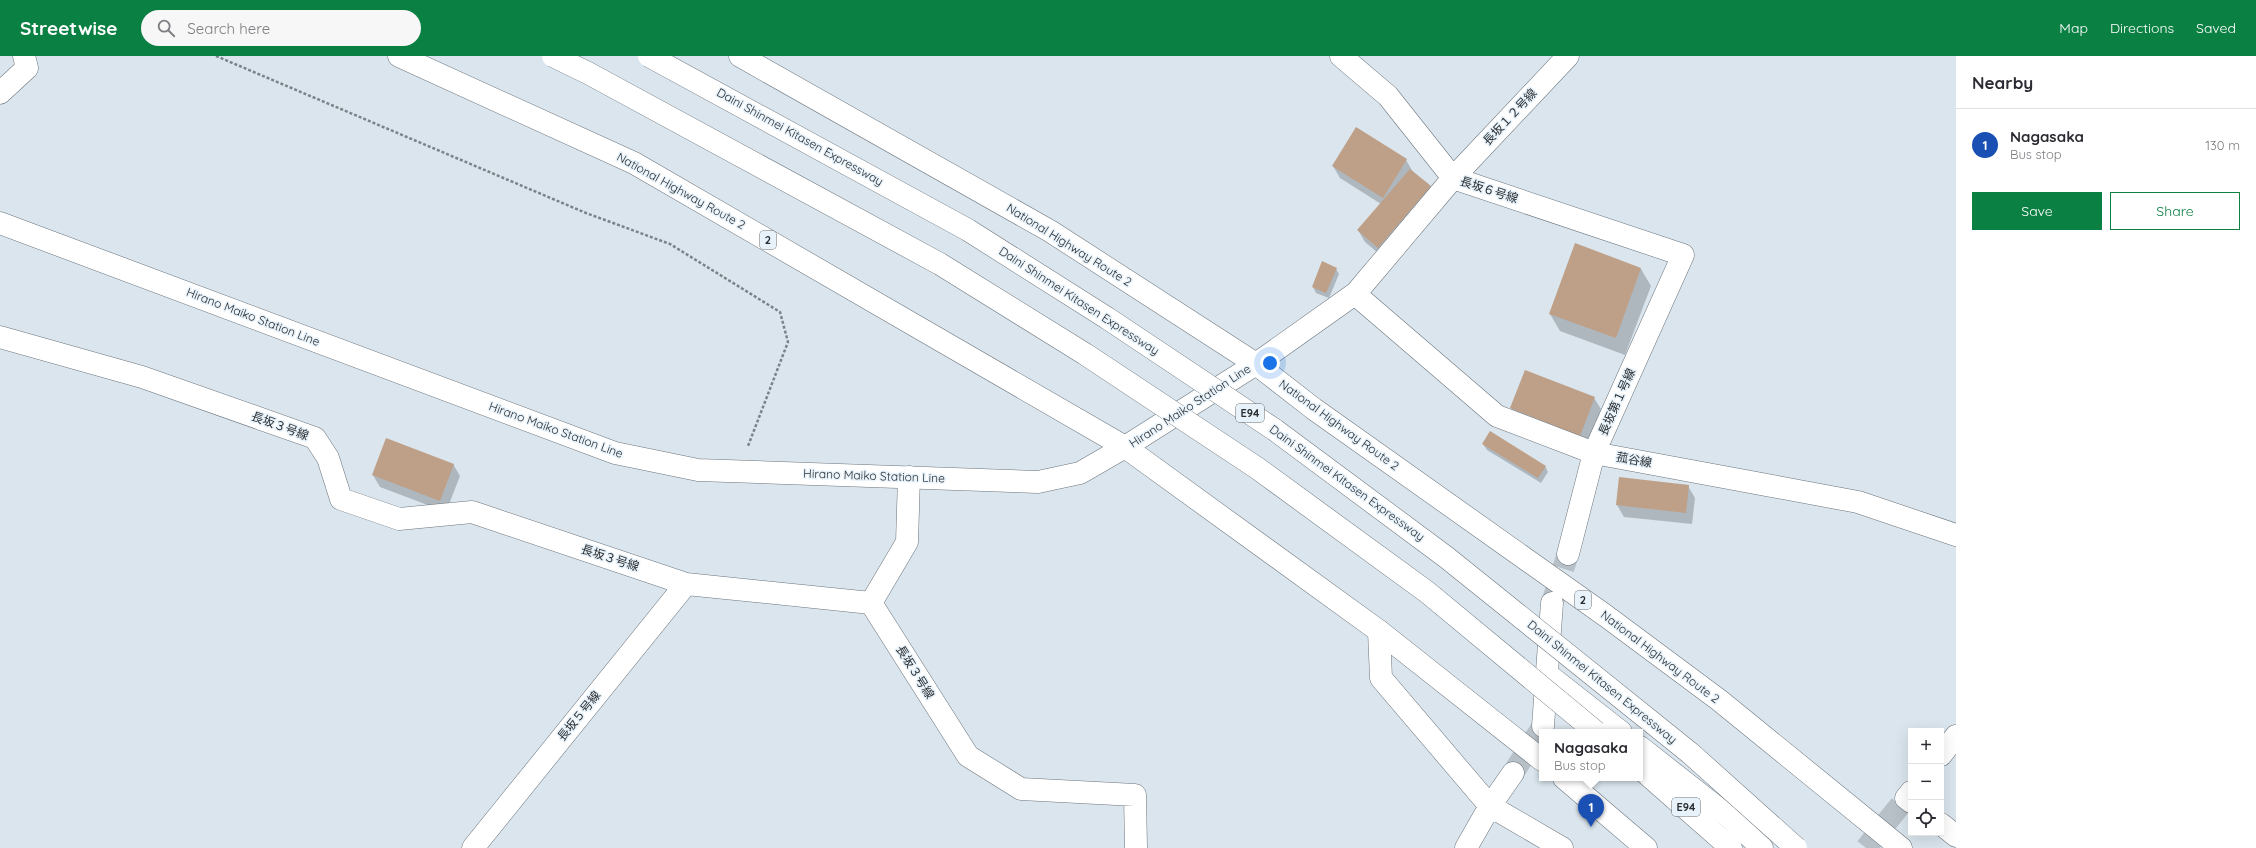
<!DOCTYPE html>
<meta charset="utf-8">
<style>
body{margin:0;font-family:Quicksand,"Noto Sans JP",sans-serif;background:#f7f7f7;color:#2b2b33}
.controls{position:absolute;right:12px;bottom:12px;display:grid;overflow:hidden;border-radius:0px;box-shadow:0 4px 16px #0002}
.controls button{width:36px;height:36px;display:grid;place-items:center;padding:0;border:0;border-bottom:1px solid #e1e1e2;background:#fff;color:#2b2b33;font:20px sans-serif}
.you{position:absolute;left:1270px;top:307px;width:14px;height:14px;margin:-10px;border:3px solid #fff;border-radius:50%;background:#1a73e8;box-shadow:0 0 0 6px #1a73e833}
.badge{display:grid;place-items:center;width:26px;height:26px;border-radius:50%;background:#0b8043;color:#fff;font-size:13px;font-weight:700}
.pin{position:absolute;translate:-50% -33px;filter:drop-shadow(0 1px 2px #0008)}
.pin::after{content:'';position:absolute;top:21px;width:14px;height:12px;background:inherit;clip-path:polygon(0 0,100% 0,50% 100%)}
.popup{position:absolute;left:1539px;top:673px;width:104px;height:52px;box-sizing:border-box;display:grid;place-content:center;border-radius:0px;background:#fff;filter:drop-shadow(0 1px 3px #0005);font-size:13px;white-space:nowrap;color:#7c7c81}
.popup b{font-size:15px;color:#2b2b33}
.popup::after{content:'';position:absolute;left:50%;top:100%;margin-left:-8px;border:8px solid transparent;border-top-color:#fff}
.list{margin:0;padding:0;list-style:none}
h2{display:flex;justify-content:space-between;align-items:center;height:52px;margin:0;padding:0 16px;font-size:17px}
h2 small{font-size:13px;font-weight:400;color:#7c7c81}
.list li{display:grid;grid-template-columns:26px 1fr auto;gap:12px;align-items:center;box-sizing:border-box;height:72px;padding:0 16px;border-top:1px solid #e1e1e2}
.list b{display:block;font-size:15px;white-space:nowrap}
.list p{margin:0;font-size:13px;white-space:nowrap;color:#7c7c81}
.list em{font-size:13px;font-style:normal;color:#7c7c81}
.actions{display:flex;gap:8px;padding:12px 16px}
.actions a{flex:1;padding:9px 0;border:1px solid #0b8043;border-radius:0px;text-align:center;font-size:14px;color:#0b8043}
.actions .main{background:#0b8043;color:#fff}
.icon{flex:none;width:22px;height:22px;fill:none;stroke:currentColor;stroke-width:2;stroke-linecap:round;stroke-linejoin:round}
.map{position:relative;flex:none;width:1956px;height:792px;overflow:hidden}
header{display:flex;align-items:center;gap:24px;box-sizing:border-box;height:56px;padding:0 20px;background:#0b8043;color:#fff}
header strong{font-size:19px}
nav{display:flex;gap:22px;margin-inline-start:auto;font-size:14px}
.search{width:280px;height:36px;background:#f7f7f7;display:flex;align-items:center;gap:10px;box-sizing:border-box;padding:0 14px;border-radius:22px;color:#7c7c81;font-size:15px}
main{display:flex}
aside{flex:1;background:#fff}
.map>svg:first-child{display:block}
.shadow{fill:#0003}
.building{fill:#be9f87}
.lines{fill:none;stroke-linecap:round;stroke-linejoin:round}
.minor-tunnel{stroke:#b7c0c7;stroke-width:22;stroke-dasharray:22 11;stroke-linecap:butt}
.minor-casing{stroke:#6c757d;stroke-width:23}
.major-casing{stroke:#6c757d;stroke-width:23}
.highway-casing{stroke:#6c757d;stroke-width:23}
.path{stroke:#7c8388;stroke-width:2.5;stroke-dasharray:3 2;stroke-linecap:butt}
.minor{stroke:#fff;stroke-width:22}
.major{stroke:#fff;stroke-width:22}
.highway{stroke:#fff;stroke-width:22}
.highway-bridge-casing{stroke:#6c757d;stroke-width:23;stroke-linecap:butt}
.highway-bridge{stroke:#fff;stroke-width:22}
.labels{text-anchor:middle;stroke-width:3;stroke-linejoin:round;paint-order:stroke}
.shield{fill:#e7f2fa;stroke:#63696d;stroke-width:1}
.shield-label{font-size:11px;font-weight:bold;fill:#2a2e31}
.street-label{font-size:12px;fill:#2a2e31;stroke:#e7f2fa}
</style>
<header>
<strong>Streetwise</strong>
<div class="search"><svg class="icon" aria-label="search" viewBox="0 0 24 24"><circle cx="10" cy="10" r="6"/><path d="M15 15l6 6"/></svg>Search here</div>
<nav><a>Map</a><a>Directions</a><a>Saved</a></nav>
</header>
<main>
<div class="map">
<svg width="1956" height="792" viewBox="0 0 1956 792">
<rect width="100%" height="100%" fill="#dae5ed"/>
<path class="shadow" d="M 1357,73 L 1406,104 L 1413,116 L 1430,131 L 1437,143 L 1385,203 L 1365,186 L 1358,174 L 1381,148 L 1340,122 L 1333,110 Z
M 1575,189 L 1641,213 L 1651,230 L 1625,299 L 1560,275 L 1550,258 Z
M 1336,213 L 1339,218 L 1329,242 L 1316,237 L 1313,231 Z
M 1525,315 L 1594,342 L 1601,353 L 1587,391 L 1517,364 L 1511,352 Z
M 1483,388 L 1545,410 L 1548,416 L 1541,427 L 1487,394 Z
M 453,408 L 460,420 L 446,456 L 380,431 L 373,419 Z
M 1688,430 L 1695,442 L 1692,468 L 1624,461 L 1617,449 Z"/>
<path class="building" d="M 1356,71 L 1407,103 L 1383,142 L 1332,110 Z
M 1410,113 L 1431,130 L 1378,192 L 1357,174 Z
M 1575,187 L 1641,212 L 1616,282 L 1549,258 Z
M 1322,205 L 1337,212 L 1326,237 L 1312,231 Z
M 1525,314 L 1595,341 L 1580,380 L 1510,352 Z
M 1490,375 L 1546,410 L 1538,422 L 1482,388 Z
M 386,382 L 454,408 L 440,445 L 372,419 Z
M 1619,421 L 1689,429 L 1686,457 L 1616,449 Z"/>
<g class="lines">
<path class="minor-tunnel" d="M 1553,544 L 1568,498
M 1513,717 L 1543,670
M 1866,792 L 1906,742"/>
<defs>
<path id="minor" d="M 1341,0 L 1388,40 L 1453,122 L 1683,199 L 1594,397 L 1568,498
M 0,37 L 27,12 L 24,0
M 1355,238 L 1497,360 L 1594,397 L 1858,446 L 1956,479
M 0,281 L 142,321 L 315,382 L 328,402 L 341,443 L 399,463 L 472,456 L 686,528 L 871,547 L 968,700 L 1021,733 L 1135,739 L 1136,792
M 1256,308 L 1356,237 L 1453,122 L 1568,0
M 871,547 L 907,486 L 909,421
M 1379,575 L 1381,622 L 1490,750 L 1562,792
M 1547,618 L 1621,676
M 1543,670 L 1552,547
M 1640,691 L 1729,761 L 1762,792
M 1941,699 L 1956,680
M 1911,736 L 1906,742 L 1911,746
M 1941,768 L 1956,780
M 473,792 L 686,528
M 1466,792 L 1490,750 L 1513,717"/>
<path id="major" d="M 0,167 L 615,397 L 698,414 L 1038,426 L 1080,417 L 1125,391 L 1256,308"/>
<path id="highway" d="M 399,0 L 634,107 L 1125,391 L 1379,575 L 1542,704
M 740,0 L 1050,175 L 1256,308 L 1314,353 L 1606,560 L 1719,644 L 1901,792
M 1640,712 L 1731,792
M 1564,722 L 1646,792"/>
</defs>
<use href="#minor" class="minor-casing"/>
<use href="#major" class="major-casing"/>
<use href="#highway" class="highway-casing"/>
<path class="path" d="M 216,0 L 586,157 L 670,188 L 780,256 L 788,286 L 748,390"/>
<use href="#minor" class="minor"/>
<use href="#major" class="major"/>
<use href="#highway" class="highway"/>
<defs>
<path id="highway-bridge" d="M 553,0 L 588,17 L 940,208 L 1085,298 L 1257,412 L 1427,536 L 1596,676
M 649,0 L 968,174 L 1107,262 L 1275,374 L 1446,501 L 1690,697 L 1796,792"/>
</defs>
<use href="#highway-bridge" class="highway-bridge-casing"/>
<use href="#highway-bridge" class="highway-bridge"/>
</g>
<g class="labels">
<g class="shield">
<rect x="760" y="175" width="16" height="18" rx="3"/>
<rect x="1236" y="348" width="28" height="18" rx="3"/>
<rect x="1575" y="535" width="16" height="18" rx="3"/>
<rect x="1672" y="742" width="28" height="18" rx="3"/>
</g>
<g class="shield-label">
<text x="768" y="188">2</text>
<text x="1250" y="361">E94</text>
<text x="1583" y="548">2</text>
<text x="1686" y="755">E94</text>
</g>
<g class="street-label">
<text transform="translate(1510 61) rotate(-47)" y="4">長坂１２号線</text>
<text transform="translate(800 81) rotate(29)" y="4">Daini Shinmei Kitasen Expressway</text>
<text transform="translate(1489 134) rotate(18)" y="4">長坂６号線</text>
<text transform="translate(681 135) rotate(29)" y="4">National Highway Route 2</text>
<text transform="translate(1069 189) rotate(32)" y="4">National Highway Route 2</text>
<text transform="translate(1079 245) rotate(33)" y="4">Daini Shinmei Kitasen Expressway</text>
<text transform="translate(253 261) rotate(21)" y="4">Hirano Maiko Station Line</text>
<text transform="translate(1617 346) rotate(-66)" y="4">長坂第１号線</text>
<text transform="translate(1190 350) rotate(-33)" y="4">Hirano Maiko Station Line</text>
<text transform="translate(1339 369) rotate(36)" y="4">National Highway Route 2</text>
<text transform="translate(280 370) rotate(20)" y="4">長坂３号線</text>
<text transform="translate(556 374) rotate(20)" y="4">Hirano Maiko Station Line</text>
<text transform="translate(1634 404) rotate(10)" y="4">菰谷線</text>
<text transform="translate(874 420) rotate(2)" y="4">Hirano Maiko Station Line</text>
<text transform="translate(1347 427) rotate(36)" y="4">Daini Shinmei Kitasen Expressway</text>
<text transform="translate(610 502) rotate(18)" y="4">長坂３号線</text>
<text transform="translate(1660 601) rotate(37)" y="4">National Highway Route 2</text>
<text transform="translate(915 616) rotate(58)" y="4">長坂３号線</text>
<text transform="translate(1602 626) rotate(39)" y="4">Daini Shinmei Kitasen Expressway</text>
<text transform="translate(579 660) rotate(-51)" y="4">長坂５号線</text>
</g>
</g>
</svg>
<div class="controls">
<button>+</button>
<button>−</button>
<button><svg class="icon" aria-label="locate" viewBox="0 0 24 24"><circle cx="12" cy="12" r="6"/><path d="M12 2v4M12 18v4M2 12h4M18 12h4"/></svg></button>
</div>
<div class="you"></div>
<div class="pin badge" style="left:1591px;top:771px;background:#1a4fb4">1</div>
<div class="popup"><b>Nagasaka</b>Bus stop</div>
</div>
<aside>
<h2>Nearby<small></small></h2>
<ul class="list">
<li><span class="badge" style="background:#1a4fb4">1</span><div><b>Nagasaka</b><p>Bus stop</p></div><em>130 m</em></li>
</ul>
<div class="actions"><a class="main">Save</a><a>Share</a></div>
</aside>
</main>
